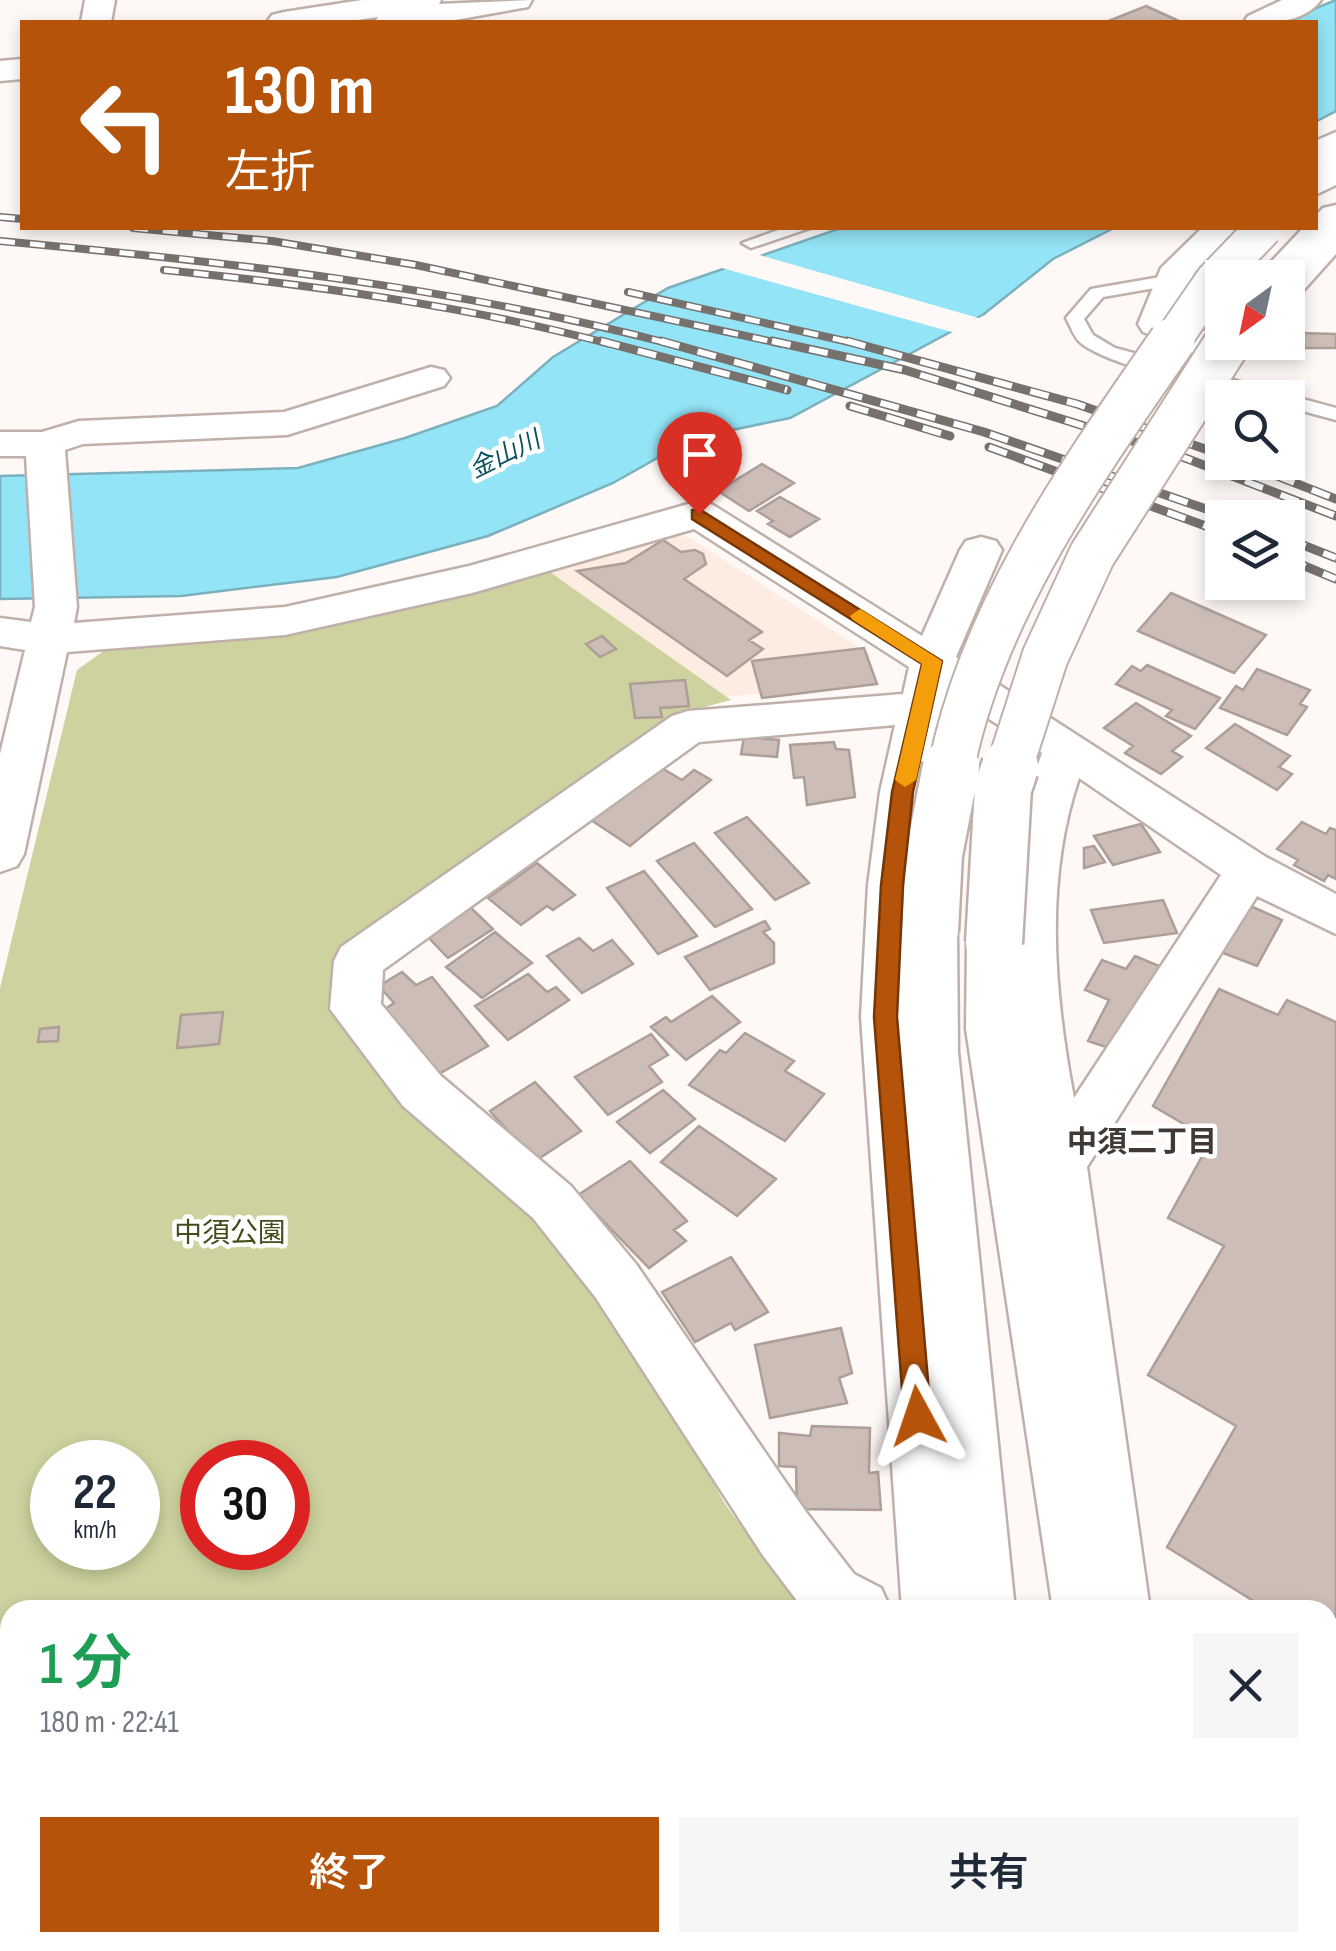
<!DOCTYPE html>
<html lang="ja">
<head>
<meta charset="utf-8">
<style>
  body { margin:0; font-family:"Sofia Sans Condensed","Noto Sans JP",sans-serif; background:#f6f6f7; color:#1f2937; height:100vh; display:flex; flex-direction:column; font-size:38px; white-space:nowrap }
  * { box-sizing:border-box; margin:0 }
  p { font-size:32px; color:#747a83 }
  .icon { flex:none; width:55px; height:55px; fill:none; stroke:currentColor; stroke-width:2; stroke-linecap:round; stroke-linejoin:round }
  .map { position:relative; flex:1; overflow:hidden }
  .panel { position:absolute; left:0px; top:1600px; width:1338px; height:352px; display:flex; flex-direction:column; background:#fff; border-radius:30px 30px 0 0; box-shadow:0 5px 15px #0003 }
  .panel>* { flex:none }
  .guide { position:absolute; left:20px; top:20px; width:1298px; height:210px; border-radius:0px; box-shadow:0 5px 15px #0003; background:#b45309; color:#fff; overflow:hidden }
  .needle { width:65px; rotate:213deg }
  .fabs { position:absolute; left:1205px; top:260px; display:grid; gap:20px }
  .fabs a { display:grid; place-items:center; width:100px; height:100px; border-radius:0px; background:#fff; box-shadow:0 5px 15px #0003; font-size:50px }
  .speed { position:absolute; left:30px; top:1440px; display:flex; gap:20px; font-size:50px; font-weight:700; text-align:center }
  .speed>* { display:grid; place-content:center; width:130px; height:130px; border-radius:50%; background:#fff; box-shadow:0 5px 15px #0003; line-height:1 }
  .speed small { font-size:25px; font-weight:400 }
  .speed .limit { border:15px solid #d22; background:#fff; color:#111 }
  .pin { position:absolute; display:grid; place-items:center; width:85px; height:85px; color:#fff; margin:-102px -42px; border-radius:50% 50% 50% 0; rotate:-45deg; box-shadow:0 0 10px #0007 }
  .pin .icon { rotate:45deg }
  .me { position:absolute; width:110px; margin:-55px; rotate:355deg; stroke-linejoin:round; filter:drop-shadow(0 0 8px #0008) }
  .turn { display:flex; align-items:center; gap:35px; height:210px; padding:0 40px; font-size:45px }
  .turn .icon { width:130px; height:130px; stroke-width:2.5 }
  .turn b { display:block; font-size:70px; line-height:85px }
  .round { display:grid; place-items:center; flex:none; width:105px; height:105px; border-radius:0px; background:#f6f6f7 }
  .head { display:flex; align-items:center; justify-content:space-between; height:170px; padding:0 40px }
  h1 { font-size:60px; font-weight:600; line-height:75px; color:#1e9e55 }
  .action { display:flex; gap:20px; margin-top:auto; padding:20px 40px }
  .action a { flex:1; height:115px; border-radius:0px; background:#b45309; color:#fff; font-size:40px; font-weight:600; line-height:115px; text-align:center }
  .action a+a { background:#f6f6f7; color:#1f2937 }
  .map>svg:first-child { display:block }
  .education { fill:#fdece1 }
  .green { fill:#cdd29e; fill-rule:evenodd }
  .water { fill:#93e4f6; stroke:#7ab1bd; stroke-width:2.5 }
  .pier { fill:#fef8f6 }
  .building { fill:#ccbdb7; stroke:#ad9e98; stroke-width:2.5 }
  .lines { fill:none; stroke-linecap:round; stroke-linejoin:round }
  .lane-casing { stroke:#bfb0aa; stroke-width:5 }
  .street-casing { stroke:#bfb0aa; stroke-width:5 }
  .secondary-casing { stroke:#bfb0aa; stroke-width:5 }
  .highway-casing { stroke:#bfb0aa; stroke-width:5 }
  .lane { fill:#fff; fill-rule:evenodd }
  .street { fill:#fff; fill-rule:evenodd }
  .secondary { fill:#fff; fill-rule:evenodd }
  .highway { fill:#fff; fill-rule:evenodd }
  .rail-far1-casing { stroke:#77716e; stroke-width:8 }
  .rail-casing { stroke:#77716e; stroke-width:9 }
  .rail-far1 { stroke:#fff; stroke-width:5; stroke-dasharray:15; stroke-linecap:butt }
  .rail { stroke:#fff; stroke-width:6; stroke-dasharray:19; stroke-linecap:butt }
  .secondary-bridge-far2-casing { stroke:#bfb0aa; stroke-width:40; stroke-linecap:butt }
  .secondary-bridge-far1-casing { stroke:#bfb0aa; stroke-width:49; stroke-linecap:butt }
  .secondary-bridge-casing { stroke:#bfb0aa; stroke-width:61; stroke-linecap:butt }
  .secondary-bridge-far2 { stroke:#fff; stroke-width:36 }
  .secondary-bridge-far1 { stroke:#fff; stroke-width:45 }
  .secondary-bridge { stroke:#fff; stroke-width:56 }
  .route { fill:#b45309; stroke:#753606; stroke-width:2.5 }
  .slow { fill:#f59e0b }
  .labels { text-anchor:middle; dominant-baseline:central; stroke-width:9; stroke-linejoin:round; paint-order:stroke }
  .far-water-label { font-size:25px; font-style:italic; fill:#0a525f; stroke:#fff }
  .park-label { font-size:28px; fill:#474a1b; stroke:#fff }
  .neighbourhood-label { font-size:30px; font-weight:bold; fill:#403a37; stroke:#fff }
</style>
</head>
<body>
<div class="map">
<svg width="1336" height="1951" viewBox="0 0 1336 1951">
  <rect width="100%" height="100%" fill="#fef8f6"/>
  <path class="education" d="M641 527 690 538 871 655 858 683 706 699 528 565Z"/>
  <path class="green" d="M547 570 731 700 670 716 338 968 581 1244 725 1504 803 1610H10V1751H0V988L77 670 116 642ZM52 1462H138V1548H52ZM202 1462H288V1548H202Z"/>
  <path class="water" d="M1336 0V111L1315 122V22H1282Z
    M841 228H1114L1053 259 984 314 790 418 693 438 613 483 488 536 337 577 181 596 0 599V476L298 468 405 438 497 406 553 357 668 288Z
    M0 1819H10V1942H1328V1842H1336V1951H0Z"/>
  <path class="pier" d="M749 252 982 319 959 334 711 265Z"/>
  <path class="building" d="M1146 6 1181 22H1106Z
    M1302 333 1336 334V348H1305Z
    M762 464 794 483 749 511 718 491Z
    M780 497 819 519 790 537 768 524 773 521 757 511Z
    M663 540 681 552 695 550 703 554 706 564 684 579 762 632 749 640 763 649 727 676 577 571 626 563Z
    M1171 593 1266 635 1234 673 1138 631Z
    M602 636 616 649 600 657 586 644Z
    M864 648 877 684 762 698 752 661Z
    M1147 665 1220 698 1195 729 1166 716 1172 710 1116 684 1132 666 1141 671Z
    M1257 669 1310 690 1300 704 1307 707 1287 735 1220 708 1236 686 1243 690Z
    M685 680 689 706 660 708 662 717 635 718 630 684Z
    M1136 703 1191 736 1172 751 1182 757 1161 774 1125 753 1133 746 1104 728Z
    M1235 724 1290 756 1279 767 1292 774 1277 790 1206 748Z
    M744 737 779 740 777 757 741 754Z
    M834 742 836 749 849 750 855 797 807 805 804 777 794 778 790 745Z
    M660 767 682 780 694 770 711 780 630 846 591 820Z
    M747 817 809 883 775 900 715 833Z
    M1302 822 1326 834 1330 828 1336 830V879L1328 875 1324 881 1294 865 1298 860 1277 849Z
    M1141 824 1160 852 1113 865 1094 836Z
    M694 843 752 909 715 927 657 861Z
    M1094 846 1105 862 1084 868V848Z
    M537 863 575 895 553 910 547 906 521 925 488 898Z
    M644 871 697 936 658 954 607 888Z
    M1163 900 1177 933 1104 943 1091 910Z
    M1246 904 1282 920 1257 966 1218 951Z
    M470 907 493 929 448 958 426 935Z
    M765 921 770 929 763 932 774 943V963L710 990 685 957Z
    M495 932 532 963 482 998 446 967Z
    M579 938 593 951 612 940 633 964 582 993 547 956Z
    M1135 956 1164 968 1115 1050 1088 1041 1109 1000 1085 990 1102 960 1126 969Z
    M402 972 416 985 432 977 488 1046 439 1074 385 1009 394 1003 379 986Z
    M528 974 547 992 556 987 569 1000 508 1040 475 1006Z
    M1219 989 1278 1015 1287 1000 1336 1022V1717L1328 1712V1610H1268L1167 1547 1236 1426 1148 1375 1224 1246 1168 1218 1211 1140 1153 1106Z
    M712 996 740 1022 686 1060 651 1027 666 1017 671 1022Z
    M223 1012 219 1044 177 1048 181 1015Z
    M59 1027 58 1041 38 1042 40 1029Z
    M745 1033 794 1061 785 1071 824 1094 785 1141 689 1085 720 1050 726 1053Z
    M651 1034 668 1055 649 1066 662 1082 608 1115 575 1077Z
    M535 1082 581 1131 535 1161 490 1111Z
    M663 1090 695 1119 650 1153 617 1122Z
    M699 1126 776 1179 737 1216 661 1162Z
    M630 1161 687 1221 674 1230 686 1241 649 1268 578 1195Z
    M731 1257 768 1312 735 1330 731 1323 695 1342 662 1292Z
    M841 1328 852 1373 839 1378 847 1403 770 1418 755 1345Z
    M812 1426 870 1428 869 1473 878 1472 881 1510 797 1509 796 1467 779 1466V1433L810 1436Z"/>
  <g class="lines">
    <g class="lane-casing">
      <path id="lane" d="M784 228H810L751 248 742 243Z
        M1172 275 1178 276V284L1103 297 1084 319 1093 335 1115 348 1336 408V420L1288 407V398C1245 398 1116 369 1082 344 1074 338 1071 327 1066 318L1091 289Z"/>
    </g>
    <g class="street-casing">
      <path id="street" d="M85 0H115L111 22H81Z
        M1282 0H1321C1304 23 1270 24 1244 22L1248 16Z
        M1336 132V157L1315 166V141Z
        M1336 224V254L1301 293 1288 296V278H1275L1324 227Z
        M1202 228H1239L1195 272 1176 319 1212 334 1222 331V342H1241C1218 375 1172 343 1143 332L1138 324 1161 268Z
        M431 367 444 370 450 378 444 386 287 435 83 444 65 450 77 607 74 623 285 607 469 566 699 501 713 505 922 636 960 550 966 541 981 537 996 541 1002 550 956 657 1266 857 1336 894V934L1257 896 1087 1167 1150 1610H1086C1070 1474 1054 1338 1038 1202 1023 1082 992 962 1014 840 1019 810 1032 782 1042 753L947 692 926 792 916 885 911 1017 966 1610H902L861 1017 868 885 880 792 895 725 699 742 383 970 381 1004 441 1076 571 1186 636 1264 806 1512 854 1574 881 1588 891 1610H804L762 1554 596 1298 533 1218 403 1106 330 1009 334 961 341 947 672 716 688 711 903 694 909 667 694 529 472 593 285 635 67 652 24 854 17 866 0 872V754L25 650 0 646V618L31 622 35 607 26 456H0V432H42L79 421 284 412ZM1079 778 1221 875 1074 1098C1054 992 1044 881 1079 778Z
        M0 1757H10V1823H0Z
        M1328 1770H1336V1838L1328 1837Z"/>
    </g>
    <g class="secondary-casing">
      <path id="secondary" d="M1336 156V185L1315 195V166Z
        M1336 205V238L1289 286 1288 278H1256L1303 228H1315V216L1323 208Z
        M930 910 949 916 957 931 958 1052 1015 1610H945L902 1052 903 931 911 916Z
        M994 922 1013 928 1021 943 1022 1029 1123 1610H1053L966 1029 967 943 975 928Z
        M979 1942H1056L1058 1951H980Z
        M1090 1942H1168V1951H1090Z"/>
    </g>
    <g class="highway-casing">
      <path id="highway" d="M362 0H441L439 4 532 0 528 7 444 22H375L378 17 344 22H267L272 15 284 12Z
        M22 59V79L0 81V61Z"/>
    </g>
    <use href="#lane" class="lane"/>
    <use href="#street" class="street"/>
    <use href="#secondary" class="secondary"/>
    <use href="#highway" class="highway"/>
    <g class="rail-far1-casing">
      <path id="rail-far1" d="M0 217 22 219
        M133 228 272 241 416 265 783 344
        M0 241C227 262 450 286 671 344
        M164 270C312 285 467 306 610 344
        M628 292 858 344"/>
    </g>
    <g class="rail-casing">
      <path id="rail" d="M601 341 787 390
        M661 341 984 432 1232 518
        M772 341 905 370 1180 456 1336 516
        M847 341 1077 404 1222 455
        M850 406 950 436
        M989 447 1222 532
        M1241 462 1336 499
        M1288 539 1336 558
        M1288 559 1336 579"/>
    </g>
    <use href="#rail-far1" class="rail-far1"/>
    <use href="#rail" class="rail"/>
    <g class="secondary-bridge-far2-casing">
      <path id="secondary-bridge-far2" d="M1170 344 1214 280 1264 228"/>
    </g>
    <g class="secondary-bridge-far1-casing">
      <path id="secondary-bridge-far1" d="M951 769C982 611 1082 471 1172 341
        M1009 769 1045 657 1092 555 1228 342"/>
    </g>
    <g class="secondary-bridge-casing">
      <path id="secondary-bridge" d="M930 931 934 854 951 767
        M994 943 1003 788 1010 767"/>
    </g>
    <use href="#secondary-bridge-far2" class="secondary-bridge-far2"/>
    <use href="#secondary-bridge-far1" class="secondary-bridge-far1"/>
    <use href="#secondary-bridge" class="secondary-bridge"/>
  </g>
  <path class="route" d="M699 509 942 661 913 792 903 885 897 1017 931 1416 927 1425 918 1429 908 1425 904 1416 874 1017 881 885 892 792 922 664 692 519V510Z"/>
  <path class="slow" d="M860 609 942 661 916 780 905 787 895 780 922 664 853 620 850 616Z"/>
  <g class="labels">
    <g class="far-water-label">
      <text transform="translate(505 455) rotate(-26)">金山川</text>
    </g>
    <g class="park-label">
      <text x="230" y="1233">中須公園</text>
    </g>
    <g class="neighbourhood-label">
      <text x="1142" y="1143">中須二丁目</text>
    </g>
  </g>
</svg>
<div class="fabs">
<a><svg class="needle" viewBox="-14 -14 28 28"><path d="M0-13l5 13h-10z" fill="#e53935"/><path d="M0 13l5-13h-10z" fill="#747a83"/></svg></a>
<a><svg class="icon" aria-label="search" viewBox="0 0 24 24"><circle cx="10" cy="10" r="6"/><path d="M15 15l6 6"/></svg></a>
<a><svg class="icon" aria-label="layers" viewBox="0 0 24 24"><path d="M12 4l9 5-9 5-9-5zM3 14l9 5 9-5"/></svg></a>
</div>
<div class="speed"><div>22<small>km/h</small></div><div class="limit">30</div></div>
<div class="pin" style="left:699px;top:514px;background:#d93025"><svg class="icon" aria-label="arrive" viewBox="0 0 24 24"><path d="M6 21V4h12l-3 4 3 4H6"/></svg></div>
<svg class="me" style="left:918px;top:1416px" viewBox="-20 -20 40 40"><path d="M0-17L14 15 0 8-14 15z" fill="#b45309" stroke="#fff" stroke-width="4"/></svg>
<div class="guide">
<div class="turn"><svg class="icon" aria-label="left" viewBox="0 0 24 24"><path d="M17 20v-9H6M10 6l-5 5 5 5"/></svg><div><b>130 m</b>左折</div></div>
</div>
<section class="panel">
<div class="head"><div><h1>1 分</h1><p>180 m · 22:41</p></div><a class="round"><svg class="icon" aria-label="close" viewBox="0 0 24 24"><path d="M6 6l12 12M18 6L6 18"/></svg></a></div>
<div class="action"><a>終了</a><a>共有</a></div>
</section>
</div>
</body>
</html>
